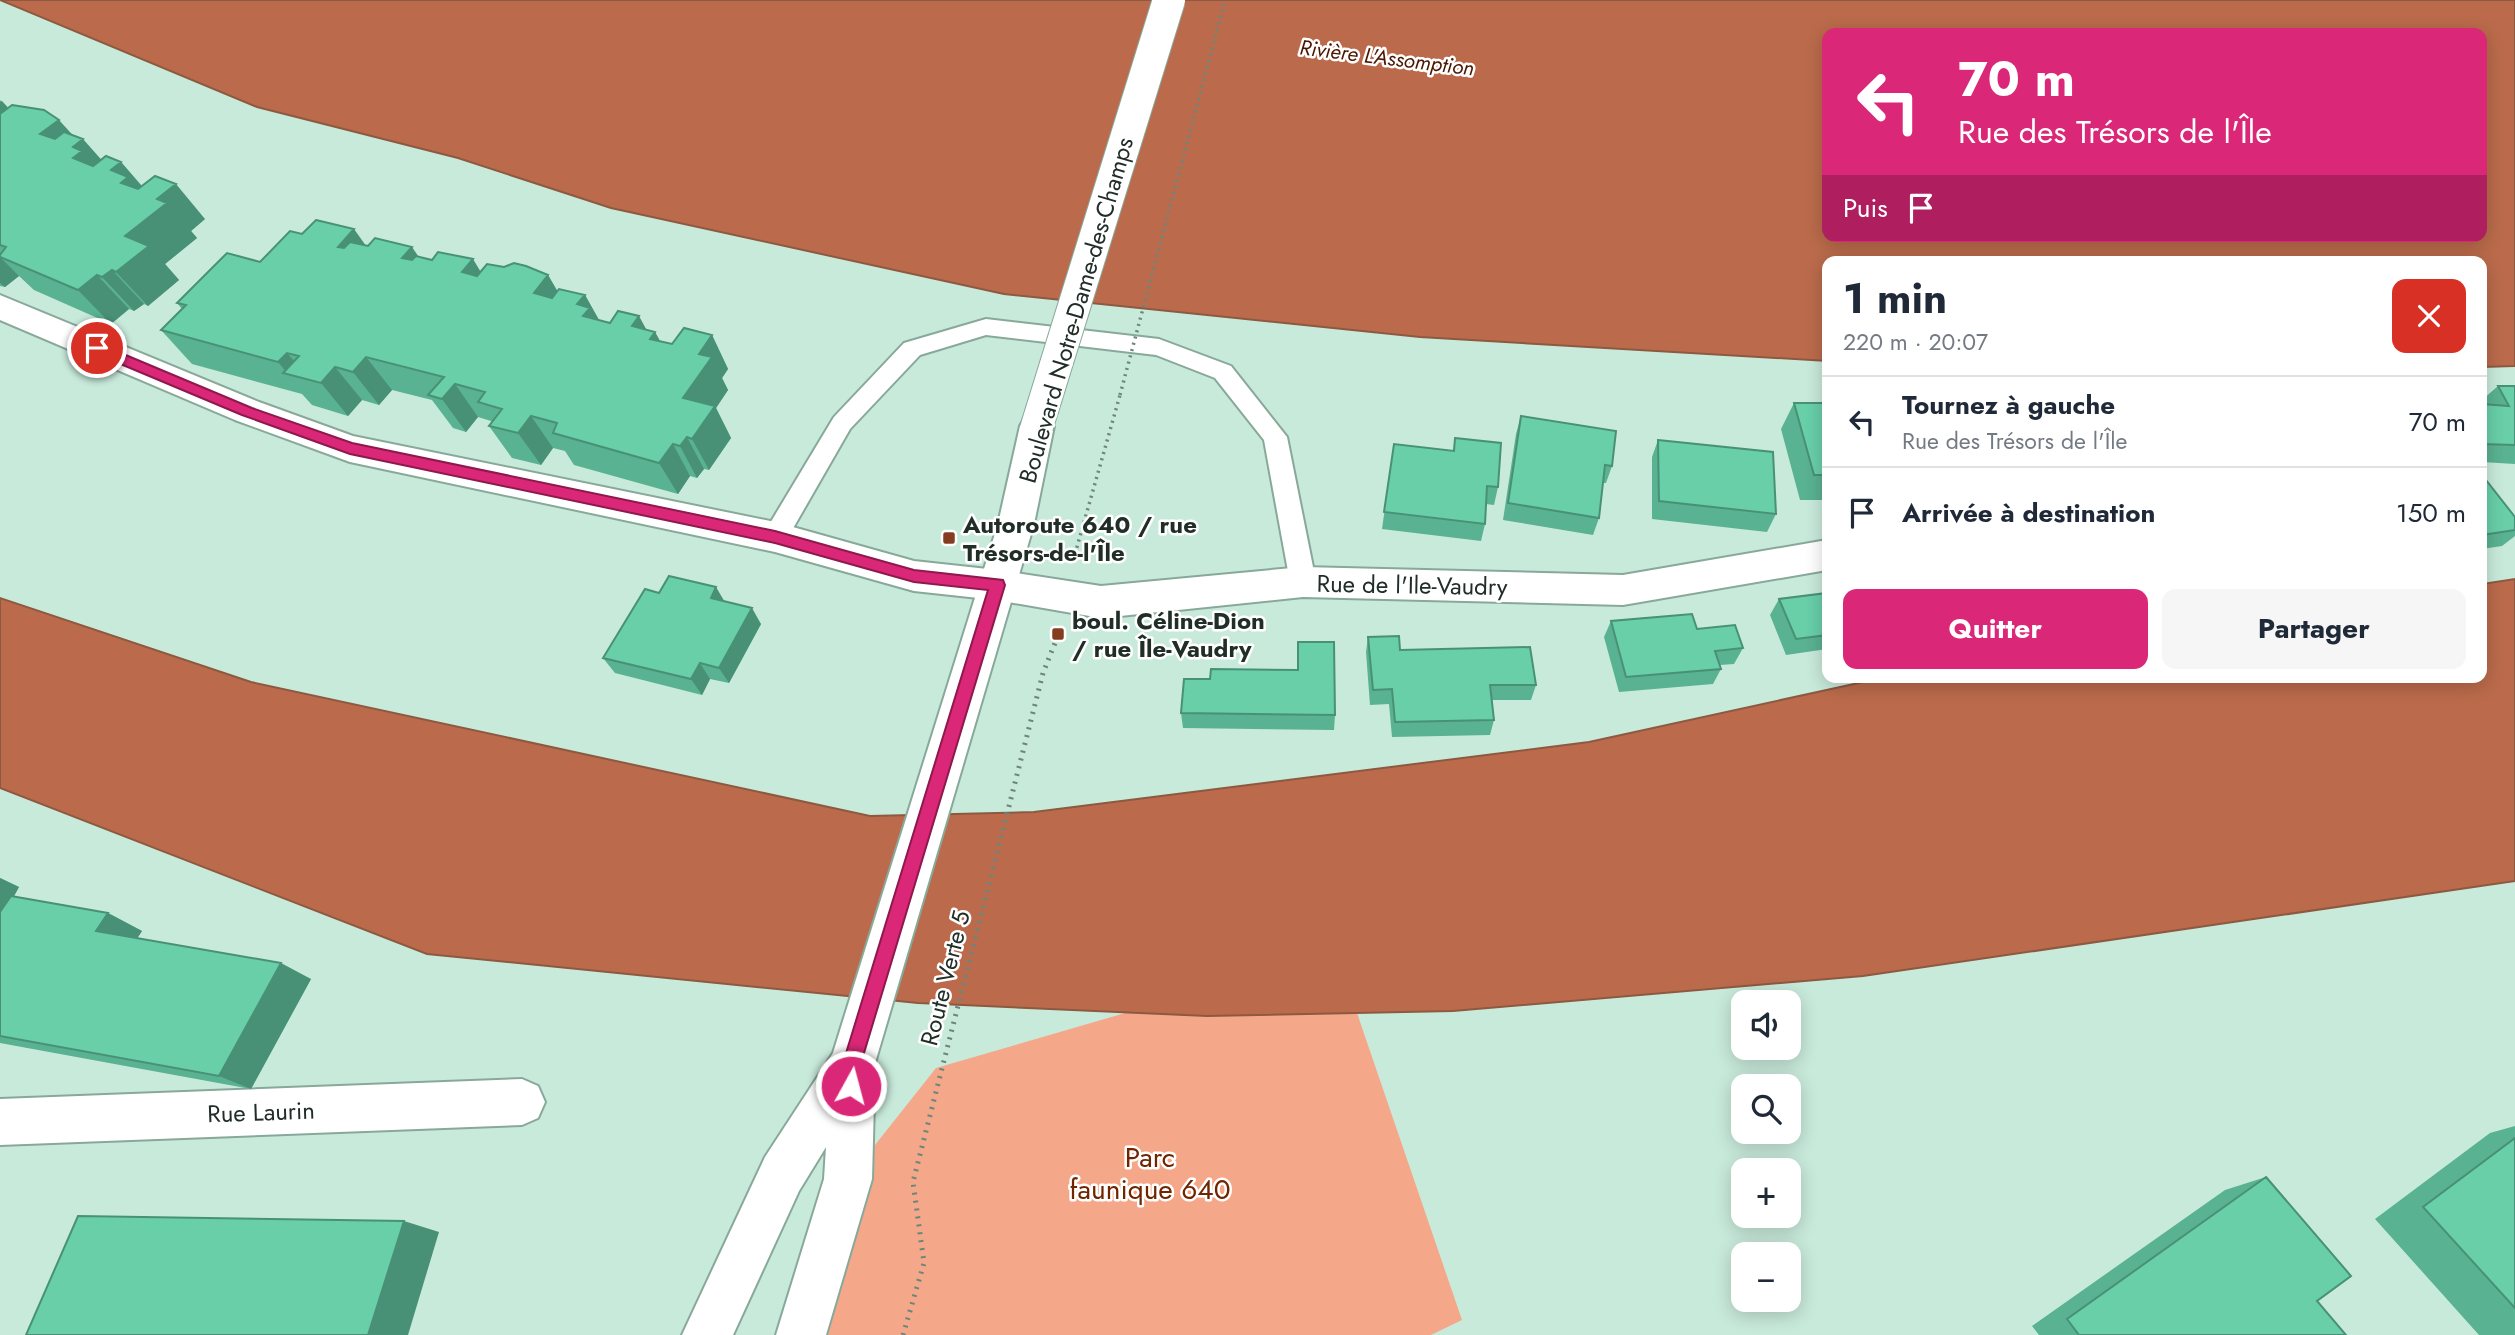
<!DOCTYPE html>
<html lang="fr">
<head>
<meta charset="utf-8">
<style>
  body { margin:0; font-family:Jost,sans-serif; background:#f6f6f7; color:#1f2937; height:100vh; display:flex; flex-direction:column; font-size:26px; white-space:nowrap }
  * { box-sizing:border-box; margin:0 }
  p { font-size:23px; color:#747a83 }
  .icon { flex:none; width:38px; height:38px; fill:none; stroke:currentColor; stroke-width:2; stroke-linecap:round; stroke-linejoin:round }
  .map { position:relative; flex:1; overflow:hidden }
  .details { position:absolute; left:1822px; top:256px; width:665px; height:427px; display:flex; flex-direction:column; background:#fff; border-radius:14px; box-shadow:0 4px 18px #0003 }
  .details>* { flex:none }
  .banner { position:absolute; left:1822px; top:28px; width:665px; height:214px; border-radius:14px; box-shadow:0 4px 18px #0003; background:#db2777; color:#fff; overflow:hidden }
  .controls { position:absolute; left:1731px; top:990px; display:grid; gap:14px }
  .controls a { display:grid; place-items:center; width:70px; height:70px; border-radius:14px; background:#fff; box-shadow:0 4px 18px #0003; font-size:35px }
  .pin { position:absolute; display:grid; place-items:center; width:60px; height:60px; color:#fff; margin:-30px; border:4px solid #fff; border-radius:50%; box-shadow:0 2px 7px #0007 }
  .me { position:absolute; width:77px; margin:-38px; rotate:7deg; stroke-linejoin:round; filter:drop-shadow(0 0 5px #0008) }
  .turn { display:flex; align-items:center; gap:24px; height:147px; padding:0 21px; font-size:32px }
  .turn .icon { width:91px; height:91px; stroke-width:2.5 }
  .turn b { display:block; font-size:49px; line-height:60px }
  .then { display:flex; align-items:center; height:66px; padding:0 21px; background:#0003; gap:14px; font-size:26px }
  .round { display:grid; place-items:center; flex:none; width:74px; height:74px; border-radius:14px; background:#f6f6f7 }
  .overview { display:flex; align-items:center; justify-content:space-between; height:119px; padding:0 21px }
  h1 { font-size:42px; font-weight:700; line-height:52px }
  .action { display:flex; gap:14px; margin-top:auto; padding:14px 21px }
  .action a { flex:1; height:80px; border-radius:14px; background:#db2777; color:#fff; font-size:28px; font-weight:700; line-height:80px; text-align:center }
  .action a+a { background:#f6f6f7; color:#1f2937 }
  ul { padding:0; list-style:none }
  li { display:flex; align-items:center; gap:21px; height:91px; padding:0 21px; border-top:2px solid #e0e1e3 }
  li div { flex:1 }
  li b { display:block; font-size:26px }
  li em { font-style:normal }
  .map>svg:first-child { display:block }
  .green { fill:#f5a889 }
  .water { fill:#bb6b4b; stroke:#8d5940; stroke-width:2; fill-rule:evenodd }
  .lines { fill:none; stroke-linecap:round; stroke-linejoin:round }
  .service-casing { stroke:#88a89a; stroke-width:4 }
  .minor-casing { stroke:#88a89a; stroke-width:4 }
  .primary-casing { stroke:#88a89a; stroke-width:4 }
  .path-far1 { stroke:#6e857b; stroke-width:3.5; stroke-dasharray:2 4.5; stroke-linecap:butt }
  .path { stroke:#6e857b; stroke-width:5; stroke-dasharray:2 6; stroke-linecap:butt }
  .service { fill:#fff; fill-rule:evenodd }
  .minor { fill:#fff; fill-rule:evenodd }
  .primary { fill:#fff; fill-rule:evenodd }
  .primary-bridge-casing { stroke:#88a89a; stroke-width:34; stroke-linecap:butt }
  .path-bridge { stroke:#6e857b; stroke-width:3.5; stroke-dasharray:2 4.5; stroke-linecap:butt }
  .primary-bridge { stroke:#fff; stroke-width:32 }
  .wall { fill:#59b291 }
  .shaded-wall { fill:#499176 }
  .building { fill:#68cfa9; stroke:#499176; stroke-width:2 }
  .route { fill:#db2777; stroke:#8e194d; stroke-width:2 }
  .poi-dot { fill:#853d1f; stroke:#fff; stroke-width:2.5 }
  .labels { text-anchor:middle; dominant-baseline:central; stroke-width:5; stroke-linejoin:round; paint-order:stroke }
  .far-water-label { font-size:21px; font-style:italic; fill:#4b1700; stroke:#fff }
  .street-label { font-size:24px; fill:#212e28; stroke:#fff }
  .poi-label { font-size:24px; font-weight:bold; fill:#212e28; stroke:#fff; text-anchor:start }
  .near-park-label { font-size:28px; fill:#6f2500; stroke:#fff }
</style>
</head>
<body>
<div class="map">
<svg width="2515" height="1335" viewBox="0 0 2515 1335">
  <rect width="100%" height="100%" fill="#c8eadb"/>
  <path class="green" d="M1132 1011 1207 1016 1357 1013 1462 1320 1431 1335H801L848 1179 936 1068Z"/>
  <path class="water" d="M0 0H2515V366L2482 367V261H1827V361L1420 337 1004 294 611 208 458 158 257 107ZM1827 33H2482V236H1827Z
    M2515 579V881L1863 976 1453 1011 1207 1016 918 1003 427 954 0 788V598L251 682 870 816 1034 812 1589 742 1886 677H2482V584Z"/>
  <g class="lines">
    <g class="service-casing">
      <path id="service" d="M986 319 1159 339 1231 366 1287 437 1316 582 1312 589 1303 592 1294 589 1290 582 1264 440 1215 378 1156 355 986 335 920 355 850 429 784 544 775 547 766 544 763 537 766 530 834 417 904 343Z"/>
    </g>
    <g class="minor-casing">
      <path id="minor" d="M0 295 259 402 353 436 775 522 914 561 997 570 1101 586 1303 567 1623 575 1827 540V570L1623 605 1303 597 1101 618 997 600 914 591 775 552 350 462 235 420 0 320Z
        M522 1079 538 1086 545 1102 538 1118 522 1125 0 1145V1099Z"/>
    </g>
    <g class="primary-casing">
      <path id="primary" d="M1037 413 1049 417 1054 426 1034 524 875 1063 872 1179 826 1335H776L824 1179 826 1147 799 1191 733 1335H682L765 1157 833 1053 998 524 1020 426 1025 417Z"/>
    </g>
    <path class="path-far1" d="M1075 554 1120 395"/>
    <path class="path" d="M903 1335 924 1263 913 1182 1043 673 1057 638"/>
    <use href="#service" class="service"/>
    <use href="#minor" class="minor"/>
    <use href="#primary" class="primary"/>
    <g class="primary-bridge-casing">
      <path id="primary-bridge" d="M1037 426 1169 0"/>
    </g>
    <path class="path-bridge" d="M1120 395 1225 0"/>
    <use href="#primary-bridge" class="primary-bridge"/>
  </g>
  <path class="wall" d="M0 100 8 108 73 135 101 160 121 162 142 186 205 219 191 231 197 238 165 264 179 280 148 306 144 304 134 311 129 309 111 324 34 290 19 276 5 287 0 286Z
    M302 234 366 245 480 272 548 275 557 291 585 295 599 320 655 332 660 341 672 344 712 335 728 369 722 378 728 390 716 408 731 438 709 470 704 469 697 478 690 476 678 494 574 465 565 451 553 448 541 465 512 458 489 426 492 422 491 421 478 417 466 432 453 428 432 400 392 390 379 405 362 400 348 416 312 405 302 394 192 364 161 330 182 309 177 303 260 262Z
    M2498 386H2515V464L2482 462V400Z
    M1794 403H1827V500H1800L1781 429Z
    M1521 416 1612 466 1606 483H1603L1599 518 1593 535 1503 520 1516 434Z
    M1455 438 1498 487 1494 505 1486 504 1485 524 1481 541 1382 529 1394 444 1453 451Z
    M1658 440 1776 514 1767 532 1652 519V457Z
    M2482 481 2515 517V536L2502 546 2482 549Z
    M659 593 724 601 761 624 729 683 710 679 702 695 615 673 603 658Z
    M1827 593V649L1786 655 1770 615 1779 599Z
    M1611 621 1743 648 1734 664 1720 665 1721 669 1713 684 1619 692 1604 637Z
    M1368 637 1400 650 1536 685 1531 700H1492L1494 720 1490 735 1392 737 1389 704 1370 705 1366 652Z
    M1298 642 1335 715 1334 730 1183 728 1181 713 1210 679 1297 670Z
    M0 878 19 887 13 897 108 913 142 931 137 938 311 979 251 1089 0 1043Z
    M2515 1126V1335H2479L2375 1219 2490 1133Z
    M2266 1177 2317 1301 2346 1335H2039L2032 1326 2225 1190Z"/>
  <path class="shaded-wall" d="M2 101 34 136 0 125V102Z
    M59 120 79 142 83 139 114 174 113 186 40 134Z
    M121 162 151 197 157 199 176 184 205 219 191 231 197 238 165 264 179 280 148 306 116 272 125 236 111 170Z
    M354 229 379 264 338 247Z
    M412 247 435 281 402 258Z
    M0 257 19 276 5 287 0 283Z
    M473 259 494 294 462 272Z
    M112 270 144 304 134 311 102 277Z
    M97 275 129 309 111 324 78 290Z
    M548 275 568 309 534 293Z
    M585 295 604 329 584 316 577 304Z
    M639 316 651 338 655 332 673 365 632 326Z
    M712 335 728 369 722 378 728 390 716 408 731 438 709 470 692 439 683 398 699 354Z
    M287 353 311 380 288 374 278 362Z
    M366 357 392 390 379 405 353 372Z
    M335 367 362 400 348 416 321 383Z
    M455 384 478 417 466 432 442 399Z
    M531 416 553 448 541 465 518 433Z
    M687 437 704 469 697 478 680 446Z
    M673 444 690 476 678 494 659 463Z
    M716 587 726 604 711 598Z
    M752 608 761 624 729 683 719 668Z
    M700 663 710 679 702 695 691 679Z
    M0 878 19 887 0 922Z
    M108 913 142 931 131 948 96 931Z
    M281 963 311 979 251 1089 219 1076Z
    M404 1221 439 1232 408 1335H368Z"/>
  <path class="building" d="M12 105 44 110 59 120 40 134 55 139 64 132 83 139 73 147 82 151 73 158 93 166 106 156 121 162 111 170 128 177 121 183 138 189 155 176 176 184 157 199 167 203 125 236 149 246 116 272 112 270 102 277 97 275 78 290 0 257V255L6 247 0 245V114Z
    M316 220 354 229 338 247 344 248 350 242 368 246 375 238 412 247 402 258 412 260 416 256 432 260 438 252 473 259 462 272 477 276 487 264 504 267 514 263 526 266 548 275 534 293 552 298 559 289 585 295 577 304 590 308 583 316 610 323 618 311 639 316 632 326 655 332 650 339 672 344 684 328 712 335 699 354 712 357 683 398 715 406 692 439 687 437 680 446 673 444 659 463 553 433 557 423 531 416 518 433 489 426 502 409 478 402 485 392 455 384 442 399 428 395 444 377 366 357 353 372 335 367 321 383 283 373 299 356 287 353 278 362 161 330 186 305 177 303 227 253 260 262 290 231 302 234Z
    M2498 386H2515V445L2482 444V404L2509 406Z
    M1794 403H1827V475H1814Z
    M1521 416 1616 431 1612 466 1605 465 1599 518 1508 503Z
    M1455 438 1501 443 1498 487 1487 486 1485 524 1384 512 1394 444 1454 451Z
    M1658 440 1773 452 1776 514 1659 501Z
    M2486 480 2515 517V530L2482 535V481Z
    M669 576 716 587 711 598 752 608 719 668 700 663 691 679 603 658 645 589 659 593Z
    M1827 593V635L1796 639 1779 599Z
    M1692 614 1697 629 1735 625 1743 648 1715 651 1721 669 1626 677 1611 621Z
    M1399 636 1400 650 1530 647 1536 685H1490L1494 720 1395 722 1392 689 1373 690 1368 637Z
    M1298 642H1334L1335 715 1181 713 1184 679H1210L1211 669 1298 670Z
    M11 896 108 913 96 931 281 963 219 1076 0 1036V912Z
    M2515 1138V1308L2423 1207Z
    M2266 1177 2351 1276 2317 1301 2346 1335H2079L2067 1319Z
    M78 1216 404 1221 368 1335H26Z"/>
  <path class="route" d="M97 343 252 408 352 443 775 531 914 570 1003 580 1005 585 861 1063 858 1093 851 1096 845 1093 843 1063 988 590 914 582 775 543 350 454 242 415 92 352V345Z"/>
  <g class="poi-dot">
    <rect x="942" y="531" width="14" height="14" rx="3.5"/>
    <rect x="1051" y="627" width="14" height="14" rx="3.5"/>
  </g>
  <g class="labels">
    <g class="far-water-label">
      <text transform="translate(1387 58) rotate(7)">Rivière L'Assomption</text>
    </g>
    <g class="street-label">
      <text transform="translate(1076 310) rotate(-74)">Boulevard Notre-Dame-des-Champs</text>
      <text transform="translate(1412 585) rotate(1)">Rue de l'Ile-Vaudry</text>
      <text transform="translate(945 978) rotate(-76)">Route Verte 5</text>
      <text transform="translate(261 1112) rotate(-2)">Rue Laurin</text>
    </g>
    <g class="poi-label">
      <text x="963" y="524">Autoroute 640 / rue<tspan x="963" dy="28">Trésors-de-l'Île</tspan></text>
      <text x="1072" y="620">boul. Céline-Dion<tspan x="1072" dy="28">/ rue Île-Vaudry</tspan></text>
    </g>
    <g class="near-park-label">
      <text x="1150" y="1157">Parc<tspan x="1150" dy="32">faunique 640</tspan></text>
    </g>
  </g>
</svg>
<div class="controls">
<a><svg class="icon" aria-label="sound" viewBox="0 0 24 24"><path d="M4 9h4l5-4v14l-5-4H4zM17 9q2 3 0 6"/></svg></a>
<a><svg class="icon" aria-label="search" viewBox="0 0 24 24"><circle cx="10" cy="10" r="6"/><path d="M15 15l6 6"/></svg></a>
<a>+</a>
<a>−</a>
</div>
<div class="pin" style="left:97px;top:348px;background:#d93025"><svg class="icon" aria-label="arrive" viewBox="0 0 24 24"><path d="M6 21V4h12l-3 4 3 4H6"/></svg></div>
<svg class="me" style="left:851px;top:1086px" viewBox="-20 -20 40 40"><circle r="17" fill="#db2777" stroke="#fff" stroke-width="3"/><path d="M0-11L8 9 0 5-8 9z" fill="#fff"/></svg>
<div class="banner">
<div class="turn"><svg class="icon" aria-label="left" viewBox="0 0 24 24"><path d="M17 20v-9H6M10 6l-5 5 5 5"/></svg><div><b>70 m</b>Rue des Trésors de l'Île</div></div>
<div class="then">Puis<svg class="icon" aria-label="arrive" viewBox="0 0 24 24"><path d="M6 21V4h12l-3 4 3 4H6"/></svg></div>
</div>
<section class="details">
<div class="overview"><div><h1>1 min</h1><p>220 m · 20:07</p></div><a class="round" style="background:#d93025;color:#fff"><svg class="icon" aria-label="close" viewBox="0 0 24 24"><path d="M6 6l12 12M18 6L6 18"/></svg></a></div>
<ul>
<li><svg class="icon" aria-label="left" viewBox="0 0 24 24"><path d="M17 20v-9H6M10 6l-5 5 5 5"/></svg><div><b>Tournez à gauche</b><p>Rue des Trésors de l'Île</p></div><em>70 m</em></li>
<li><svg class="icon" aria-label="arrive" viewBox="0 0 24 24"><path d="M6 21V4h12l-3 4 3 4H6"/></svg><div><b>Arrivée à destination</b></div><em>150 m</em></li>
</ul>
<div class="action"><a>Quitter</a><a>Partager</a></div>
</section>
</div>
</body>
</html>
